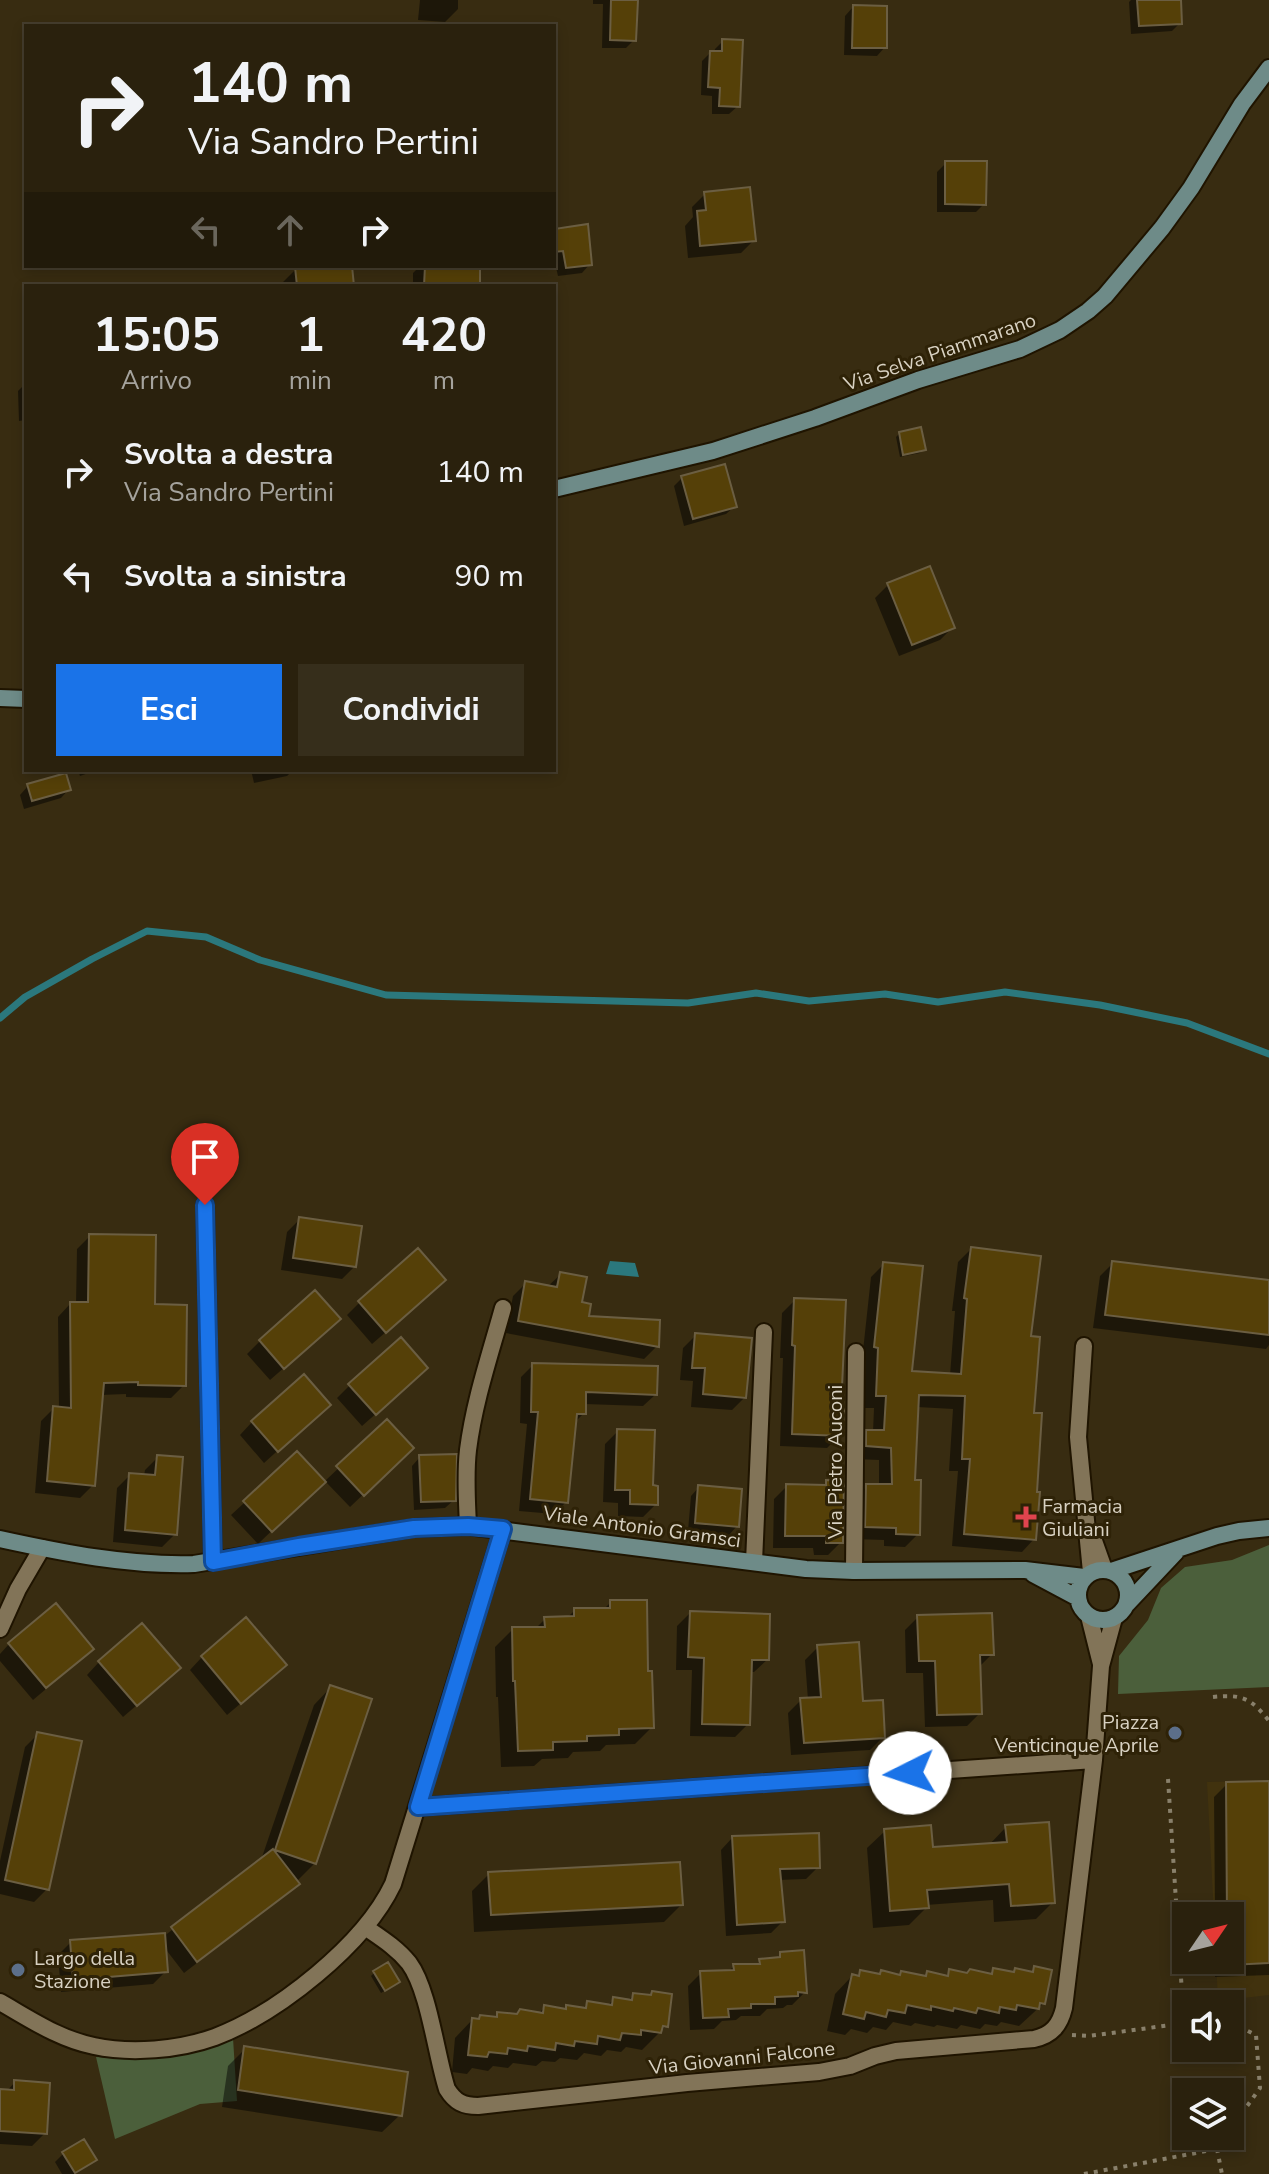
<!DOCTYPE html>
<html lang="it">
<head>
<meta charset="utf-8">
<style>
  body { margin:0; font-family:"Nunito Sans",sans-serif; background:#362e1b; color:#f1f3f6; height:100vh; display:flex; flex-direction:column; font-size:30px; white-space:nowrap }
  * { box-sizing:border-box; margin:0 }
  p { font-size:26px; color:#a5a39d }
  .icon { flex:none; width:44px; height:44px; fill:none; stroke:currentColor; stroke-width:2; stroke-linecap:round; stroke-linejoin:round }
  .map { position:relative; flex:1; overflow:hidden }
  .panel { position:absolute; left:24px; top:284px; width:532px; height:488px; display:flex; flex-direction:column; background:#2a210d; border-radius:0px; box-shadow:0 4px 12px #0003,0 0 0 2px #463e2e }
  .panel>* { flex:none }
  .guide { position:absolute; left:24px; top:24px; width:532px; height:244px; border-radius:0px; box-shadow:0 4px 12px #0003,0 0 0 2px #463e2e; background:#2a210d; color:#f1f3f6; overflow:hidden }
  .needle { width:52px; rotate:55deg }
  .fabs { position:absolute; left:1172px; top:1902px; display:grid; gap:16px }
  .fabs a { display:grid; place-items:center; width:72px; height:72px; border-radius:0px; background:#2a210d; box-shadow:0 4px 12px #0003,0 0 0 2px #463e2e; font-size:40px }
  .pin { position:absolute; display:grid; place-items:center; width:68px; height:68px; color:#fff; margin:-82px -34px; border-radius:50% 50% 50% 0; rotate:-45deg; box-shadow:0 0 8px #0007 }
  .pin .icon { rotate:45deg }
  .me { position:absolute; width:88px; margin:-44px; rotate:266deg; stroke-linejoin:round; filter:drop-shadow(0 0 6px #0008) }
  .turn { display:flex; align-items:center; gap:28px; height:168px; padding:0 32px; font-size:36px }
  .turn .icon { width:104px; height:104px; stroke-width:2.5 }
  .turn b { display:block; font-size:56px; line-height:68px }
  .lanes { display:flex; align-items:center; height:76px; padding:0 32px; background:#0003; justify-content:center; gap:40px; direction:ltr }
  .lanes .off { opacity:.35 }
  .eta { display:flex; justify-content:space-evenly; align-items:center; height:136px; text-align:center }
  .eta b { font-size:48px; font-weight:700; line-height:56px }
  .action { display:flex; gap:16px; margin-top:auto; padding:16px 32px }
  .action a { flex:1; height:92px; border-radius:0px; background:#1a73e8; color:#fff; font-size:32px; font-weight:700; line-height:92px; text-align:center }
  .action a+a { background:#362e1b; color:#f1f3f6 }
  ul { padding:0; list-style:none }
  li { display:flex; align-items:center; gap:24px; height:104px; padding:0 32px }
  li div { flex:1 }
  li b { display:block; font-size:30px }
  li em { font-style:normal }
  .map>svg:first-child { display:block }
  .built { fill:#41320e }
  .green { fill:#4b5f3b }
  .water { fill:#2b787d }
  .shadow { fill:#0007 }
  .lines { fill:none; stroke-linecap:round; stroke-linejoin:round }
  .stream { stroke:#2b787d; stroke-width:7 }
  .building { fill:#554008; stroke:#6b5e42; stroke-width:2 }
  .street-casing { stroke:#1f1400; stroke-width:20 }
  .secondary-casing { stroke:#1f1400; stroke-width:20 }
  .path { stroke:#89806b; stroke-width:4; stroke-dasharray:4 6; stroke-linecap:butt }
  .street { stroke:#827458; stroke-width:16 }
  .secondary { stroke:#6e8b88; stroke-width:16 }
  .route-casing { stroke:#114b97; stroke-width:20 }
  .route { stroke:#1a73e8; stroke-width:14 }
  .health-dot { fill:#e0444e; stroke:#2e2207; stroke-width:3 }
  .service-dot { fill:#5c6f8a; stroke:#2e2207; stroke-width:3 }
  .labels { text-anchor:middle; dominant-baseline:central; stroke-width:6; stroke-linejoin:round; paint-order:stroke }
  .street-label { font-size:20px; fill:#d8d1c2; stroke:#2e2207 }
  .poi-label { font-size:20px; fill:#d8d1c2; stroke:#2e2207; text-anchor:start }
</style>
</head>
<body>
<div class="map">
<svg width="1269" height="2174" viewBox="0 0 1269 2174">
  <rect width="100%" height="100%" fill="#382c11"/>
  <path class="built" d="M1269 1781V1995L1218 2001 1216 1960H1230V1916H1214L1207 1782Z"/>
  <path class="green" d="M1269 1545V1687L1118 1694 1119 1656 1148 1620 1161 1588 1185 1567 1232 1560Z
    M233 2038 237 2101 200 2104 115 2139 96 2057 131 2059 189 2052Z"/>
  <path class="water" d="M610 1261 635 1263 639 1277 606 1274Z"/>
  <path class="shadow" d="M420 0H458V9L445 22 418 20Z
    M593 0H635L634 40 626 48H602L603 4H593Z
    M1131 0H1179L1180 23 1172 31 1131 34 1129 2Z
    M853 7 885 47 877 56 844 55 845 16Z
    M723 41 738 106 729 114H712V96L701 95 702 61 710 53H714L715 49Z
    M946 163 984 204 976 212H937V172Z
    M705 194 754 240 741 253 688 258 685 226 693 217 692 207Z
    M554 231 590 264 582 273 558 276 554 259Z
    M324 266H350L352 286H283V282L296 269Z
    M420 266H460V269L478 286H413V273Z
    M26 383V420L19 421 18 391Z
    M900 433 923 449 920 453 900 457 896 437Z
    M682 478 735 506 726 514 684 526 674 486Z
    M888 585 953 627 940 640 899 656 875 598Z
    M78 770H97L80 776Z
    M251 770H293L287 776 254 783Z
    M28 786 69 789 61 798 24 809 20 795Z
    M202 1145 219 1163 216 1166 200 1167 198 1148Z
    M300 1219 355 1266 342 1279 281 1270 287 1232Z
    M90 1236 153 1306 184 1385 171 1398 126 1397V1394L101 1395 93 1485 80 1498 35 1493 41 1421 54 1408 59 1409 58 1317 70 1304H76L77 1249Z
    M971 1249 1029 1338 1034 1539 1022 1552 952 1546 958 1471H949L953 1409 917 1407 913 1482 918 1534 905 1547 884 1546V1540L853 1539 854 1499 867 1486H879V1460L854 1459V1445L867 1432H873L874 1408H864L866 1360H862L871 1277 884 1264 910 1373 950 1375 955 1311H952L958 1262Z
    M1113 1263 1269 1282V1345L1266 1349 1093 1328 1100 1276Z
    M561 1274 580 1304 586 1318 657 1346 644 1359 506 1333 513 1296 526 1283 547 1287Z
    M431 1293 372 1344 347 1315 360 1302Z
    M795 1300 839 1411 840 1435 827 1448 780 1446 783 1358H780L782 1313Z
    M325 1332 270 1380 247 1354 260 1341Z
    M696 1335 745 1397 732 1410 691 1407 693 1381 680 1380 683 1348Z
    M533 1365 655 1395 643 1406 584 1404V1413L574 1423 566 1502 554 1514 519 1511 527 1424 520 1423 521 1377Z
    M413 1381 362 1426 337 1398 350 1385Z
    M315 1417 264 1463 240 1435 252 1422Z
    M387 1422 412 1448 350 1507 325 1481Z
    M618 1431 651 1487 656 1504 643 1517 618 1516V1503L603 1502 605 1444Z
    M297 1454 310 1494 258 1544 231 1515Z
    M158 1457 175 1534 162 1547 113 1542 117 1488 130 1475 144 1476 145 1470Z
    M420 1457 454 1500 445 1508 414 1510 412 1466Z
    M827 1482 841 1542 828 1555H814L813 1548H773L774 1499 787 1486 823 1487Z
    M699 1487 737 1526 729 1535 688 1531 691 1496Z
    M611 1602 646 1673 652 1727 635 1744 606 1745 600 1751 573 1752 568 1758 542 1759 534 1766 501 1767 498 1697H496L495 1647 513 1629H535L545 1619 567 1618 575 1610H603Z
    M690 1613 767 1660 754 1672H750L748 1724 735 1737 690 1736 692 1670H676L677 1626Z
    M918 1617 992 1654 978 1668 980 1713 967 1726 925 1727 923 1673H906L905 1630Z
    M9 1644 78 1662 33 1700 0 1661V1654Z
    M818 1647 861 1703 883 1737 870 1750 791 1755 788 1713 801 1700H808L805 1660Z
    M202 1657 271 1678 227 1715 190 1670Z
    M99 1662 165 1681 123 1717 87 1675Z
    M331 1687 315 1863 296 1882 297 1884 284 1896 184 1973 164 1947 166 1971 153 1984 61 1992 58 1955 71 1942 163 1937 261 1860 314 1705Z
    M38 1734 47 1889 34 1902 0 1894V1861L25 1747Z
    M1269 1783V1975L1215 1977V1960H1230V1916H1215L1214 1797 1227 1784Z
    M1006 1827 1053 1902 1036 1919 994 1922 993 1900 926 1905V1908L909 1925 873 1928 867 1848 885 1831 931 1849 989 1845Z
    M732 1838 818 1867 806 1879 779 1880 783 1921 771 1933 726 1936 721 1850Z
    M489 1874 681 1905 664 1922 474 1932 472 1891Z
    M781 1954 805 1992 792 2005H787L783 2008 767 2009 760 2016H741L736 2020 722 2021 714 2029 690 2030 688 1986 701 1973 728 1972 734 1966H755L760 1961 776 1960Z
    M1035 1968 1044 2003 1019 2026 1001 2022 997 2026 985 2024 980 2029 961 2025 957 2029 937 2025 934 2027 915 2023 911 2026 893 2022 886 2030 873 2027 867 2033 851 2029 845 2035 827 2031 835 1994 852 1976 856 1977 861 1972 878 1976 881 1973 898 1976 902 1973 923 1978 927 1973 944 1977 950 1972 989 1975 994 1970 1012 1974 1016 1970 1030 1973Z
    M374 1973 394 1985 381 1993 371 1976Z
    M652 1993 666 2026 642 2050 626 2047 621 2052 607 2050 601 2056 584 2053 577 2060 560 2058 555 2062 542 2061 536 2066 513 2063 508 2068 493 2066 488 2071 472 2068 467 2074 452 2072 455 2038 472 2020 493 2019 498 2014 516 2016 538 2014 545 2007 564 2010 567 2007 582 2009 588 2003 607 2006 614 1999 627 2001 634 1995 648 1997Z
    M245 2049 400 2115 382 2132 222 2107 228 2066Z
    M15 2082 45 2133 32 2146 0 2144V2091L6 2092Z
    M63 2154 94 2159 75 2174H62L55 2162Z"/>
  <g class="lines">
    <path class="stream" d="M0 1018 25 997 92 959 147 931 206 937 260 960 386 995 688 1003 756 993 809 1001 885 994 938 1002 1005 992 1100 1005 1187 1023 1269 1054"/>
  </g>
  <path class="building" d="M611 0H638L636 41 610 40Z
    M1137 0H1181L1182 24 1139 26Z
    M853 5 887 6V48H852Z
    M722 39 743 40 740 107 719 106 720 88 708 87 710 51H722Z
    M945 161H987L986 205 945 204Z
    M750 187 756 241 700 246 697 211 706 210 704 192Z
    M588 224 592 265 566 268 563 251 554 252V229Z
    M352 266 354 286H297L295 267Z
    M425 266 480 267V286H424Z
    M921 427 926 450 903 455 899 432Z
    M725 464 737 507 693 519 681 476Z
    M930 566 955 628 912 645 887 583Z
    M66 773 71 790 32 801 27 784Z
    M220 1142 221 1164 203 1165 201 1143Z
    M299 1217 362 1226 356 1267 293 1258Z
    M89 1234 156 1235 155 1304 187 1305 186 1386 138 1385V1382L104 1383 95 1486 47 1481 53 1406 71 1408 70 1302H88Z
    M971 1247 1041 1256 1031 1336 1040 1337 1034 1413H1042L1037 1492H1040L1036 1540 964 1534 970 1459H962L965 1396 919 1395 915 1480H921L920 1535 896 1534V1528L865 1527 866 1484H892L891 1448 866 1446V1430H884L886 1396H876L878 1348 874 1347 883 1262 923 1266 912 1371 961 1374 967 1299 964 1298Z
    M418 1248 446 1280 386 1333 358 1301Z
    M1112 1261 1269 1280V1335L1105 1315Z
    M560 1272 587 1277 582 1302 591 1304 589 1316 660 1320 659 1347 518 1321 525 1281 557 1287Z
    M315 1290 341 1319 284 1369 259 1340Z
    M794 1298 846 1300 841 1409H844L842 1436 792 1434 795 1346 792 1345Z
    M695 1333 752 1338 746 1398 703 1394 705 1368H692Z
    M401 1337 428 1368 376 1415 348 1384Z
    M532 1363 658 1366 657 1395 586 1392V1414H577L568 1503 530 1499 538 1412H531Z
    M304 1374 331 1405 278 1452 251 1421Z
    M387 1419 414 1448 364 1496 336 1466Z
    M617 1429 655 1430 653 1485 658 1486V1505L630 1504V1490H615Z
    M297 1451 326 1482 272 1532 243 1501Z
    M457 1454 456 1501 421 1502 419 1455Z
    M157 1455 183 1457 177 1535 125 1530 129 1473 155 1475Z
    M826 1480 844 1481 843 1543H826V1536H785L786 1484 826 1485Z
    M698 1485 742 1489 739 1527 695 1523Z
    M610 1600H647L648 1671H652L654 1728 619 1729V1735L587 1736V1741L553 1742V1750L518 1751 515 1681H513L512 1627H545L544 1617 574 1616V1608H610Z
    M56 1603 94 1649 46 1688 8 1643Z
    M690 1611 770 1614 769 1660H752L750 1725 702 1724 704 1658 688 1657Z
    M992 1613 994 1655H980L982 1714 937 1715 935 1661H919L917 1615Z
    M246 1617 287 1665 241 1704 201 1656Z
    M142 1623 181 1668 137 1706 98 1661Z
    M859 1642 863 1701 883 1700 885 1738 804 1743 800 1698 821 1697 817 1645Z
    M330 1685 372 1699 316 1864 275 1850Z
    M37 1732 82 1741 49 1890 5 1880Z
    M1269 1781V1963L1230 1965V1916H1227L1226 1782Z
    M1049 1822 1055 1903 1011 1906 1009 1884 927 1890 929 1908 890 1911 884 1829 931 1825 933 1847 1007 1842 1005 1825Z
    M819 1833 820 1868 780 1869 785 1922 737 1925 732 1836Z
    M273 1849 300 1884 197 1962 171 1927Z
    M680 1862 683 1905 491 1915 488 1872Z
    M165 1933 168 1972 73 1980 70 1940Z
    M804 1950 807 1993 798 1992V1996L775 1997V2004H751V2008L728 2009 729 2017 703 2018 700 1971 734 1970 733 1964H760L759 1959 780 1957V1952Z
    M388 1962 400 1982 385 1991 373 1971Z
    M1034 1966 1052 1970 1045 2004 1040 2003 1039 2009 1017 2005 1016 2010 1000 2007 999 2013 978 2008 976 2013 954 2008 953 2011 931 2006V2010L907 2005 905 2013 888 2010 886 2017 866 2012 864 2019 843 2014 852 1974 859 1976 860 1970 880 1974 881 1970 900 1975 901 1971 926 1976 927 1971 948 1976 949 1969 967 1973 970 1969 992 1974 993 1968 1014 1972 1015 1968 1033 1972Z
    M652 1991 672 1994 668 2027 663 2026 661 2033 641 2030V2035L622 2033 620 2040 598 2036 597 2044 575 2041 574 2046 556 2043 555 2050 528 2046 527 2051 508 2048 507 2054 489 2052 487 2057 468 2055 472 2018 479 2019 480 2015 497 2017V2012L517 2014 520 2009 543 2013 544 2005 566 2009V2005L586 2008 587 2001 612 2005 613 1997 632 2000 633 1993 651 1995Z
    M244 2046 408 2072 402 2116 238 2090Z
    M14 2080 50 2083 47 2134 0 2131V2089L14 2090Z
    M84 2139 97 2160 75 2173 62 2152Z"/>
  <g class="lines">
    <g class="street-casing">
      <path id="street" d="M205 1205 213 1562
        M1084 1346 1078 1437 1091 1572
        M468 1526C467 1501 465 1475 468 1450 474 1402 490 1355 503 1308
        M1093 1538 1104 1569
        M754 1562 764 1332
        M854 1571 856 1352
        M1089 1616 1101 1664
        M0 1629 18 1589 42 1548
        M418 1807 1094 1760
        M365 1927C381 1938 397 1948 409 1963 429 1990 436 2055 447 2089 455 2102 463 2106 478 2106L687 2083 819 2072 850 2066 875 2056 896 2051 1034 2039C1052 2035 1060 2025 1064 2008L1094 1760 1101 1666 1114 1618
        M0 2002C30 2019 59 2039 94 2046 131 2054 179 2050 215 2037 278 2013 364 1945 393 1884L503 1529"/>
    </g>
    <g class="secondary-casing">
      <path id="secondary" d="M554 489 713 451 815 418 918 380 1020 349 1060 330 1088 311 1105 296 1162 228 1191 188 1242 104 1269 68
        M0 698 26 699
        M0 1539C64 1553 129 1566 194 1564L414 1528 468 1526 806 1569 854 1571 1025 1570 1084 1577
        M1078 1595a25 25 0 1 1 50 0a25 25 0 1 1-50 0Z
        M1111 1571 1217 1536 1239 1531 1269 1528
        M1033 1574 1078 1598
        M1127 1604 1176 1552"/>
    </g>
    <path class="path" d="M1213 1697C1242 1694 1251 1698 1269 1721
      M1168 1779 1184 2023
      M1230 2022 1256 2035 1260 2088 1230 2130
      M1072 2035 1089 2036 1186 2023
      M1217 2149 1222 2174
      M1084 2174 1217 2149 1226 2136"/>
    <use href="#street" class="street"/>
    <use href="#secondary" class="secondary"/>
  </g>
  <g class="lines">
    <g class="route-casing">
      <path id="route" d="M205 1205 213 1562 299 1546 414 1528 468 1526 503 1529 418 1807 910 1773"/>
    </g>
    <use href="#route" class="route"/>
  </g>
  <path class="health-dot" d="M1022 1505h8v8h8v8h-8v8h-8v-8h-8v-8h8z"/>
  <g class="service-dot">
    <circle cx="1175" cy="1733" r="8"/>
    <circle cx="18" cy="1970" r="8"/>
  </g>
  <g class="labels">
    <g class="street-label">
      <text transform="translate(940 352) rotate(-19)">Via Selva Piammarano</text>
      <text transform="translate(835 1462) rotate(-90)">Via Pietro Auconi</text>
      <text transform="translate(642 1527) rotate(8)">Viale Antonio Gramsci</text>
      <text transform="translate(742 2058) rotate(-6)">Via Giovanni Falcone</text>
    </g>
    <g class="poi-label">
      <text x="1042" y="1506">Farmacia<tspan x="1042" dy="23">Giuliani</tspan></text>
      <text x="1159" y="1722" text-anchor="end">Piazza<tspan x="1159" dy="23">Venticinque Aprile</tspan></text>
      <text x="34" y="1958">Largo della<tspan x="34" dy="23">Stazione</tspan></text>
    </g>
  </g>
</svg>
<div class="fabs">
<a><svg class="needle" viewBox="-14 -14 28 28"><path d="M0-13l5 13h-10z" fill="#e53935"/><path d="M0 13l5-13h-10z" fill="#a5a39d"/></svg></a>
<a><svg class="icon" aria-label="sound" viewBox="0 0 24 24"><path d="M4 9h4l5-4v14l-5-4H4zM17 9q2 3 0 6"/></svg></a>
<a><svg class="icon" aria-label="layers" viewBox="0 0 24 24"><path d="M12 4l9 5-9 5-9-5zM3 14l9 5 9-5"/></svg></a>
</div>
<div class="pin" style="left:205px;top:1205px;background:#d93025"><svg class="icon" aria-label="arrive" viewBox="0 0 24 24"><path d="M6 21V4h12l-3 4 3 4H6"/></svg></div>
<svg class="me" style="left:910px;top:1773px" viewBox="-20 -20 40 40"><circle r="19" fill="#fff"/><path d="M0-13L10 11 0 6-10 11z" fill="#1a73e8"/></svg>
<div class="guide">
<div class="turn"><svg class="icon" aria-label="right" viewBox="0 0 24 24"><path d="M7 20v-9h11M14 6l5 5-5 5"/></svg><div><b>140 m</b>Via Sandro Pertini</div></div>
<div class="lanes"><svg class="icon off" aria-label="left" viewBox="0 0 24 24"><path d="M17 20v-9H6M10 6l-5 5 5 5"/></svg><svg class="icon off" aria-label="ahead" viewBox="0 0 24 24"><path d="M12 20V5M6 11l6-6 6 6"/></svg><svg class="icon" aria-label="right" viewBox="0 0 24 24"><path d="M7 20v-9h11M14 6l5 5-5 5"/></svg></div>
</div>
<section class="panel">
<div class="eta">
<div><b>15:05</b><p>Arrivo</p></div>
<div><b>1</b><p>min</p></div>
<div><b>420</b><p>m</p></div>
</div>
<ul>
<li><svg class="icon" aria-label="right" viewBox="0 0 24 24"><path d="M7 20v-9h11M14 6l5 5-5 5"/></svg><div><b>Svolta a destra</b><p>Via Sandro Pertini</p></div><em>140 m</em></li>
<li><svg class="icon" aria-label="left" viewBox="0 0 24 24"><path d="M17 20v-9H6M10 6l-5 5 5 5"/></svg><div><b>Svolta a sinistra</b></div><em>90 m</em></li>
</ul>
<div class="action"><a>Esci</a><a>Condividi</a></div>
</section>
</div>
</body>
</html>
